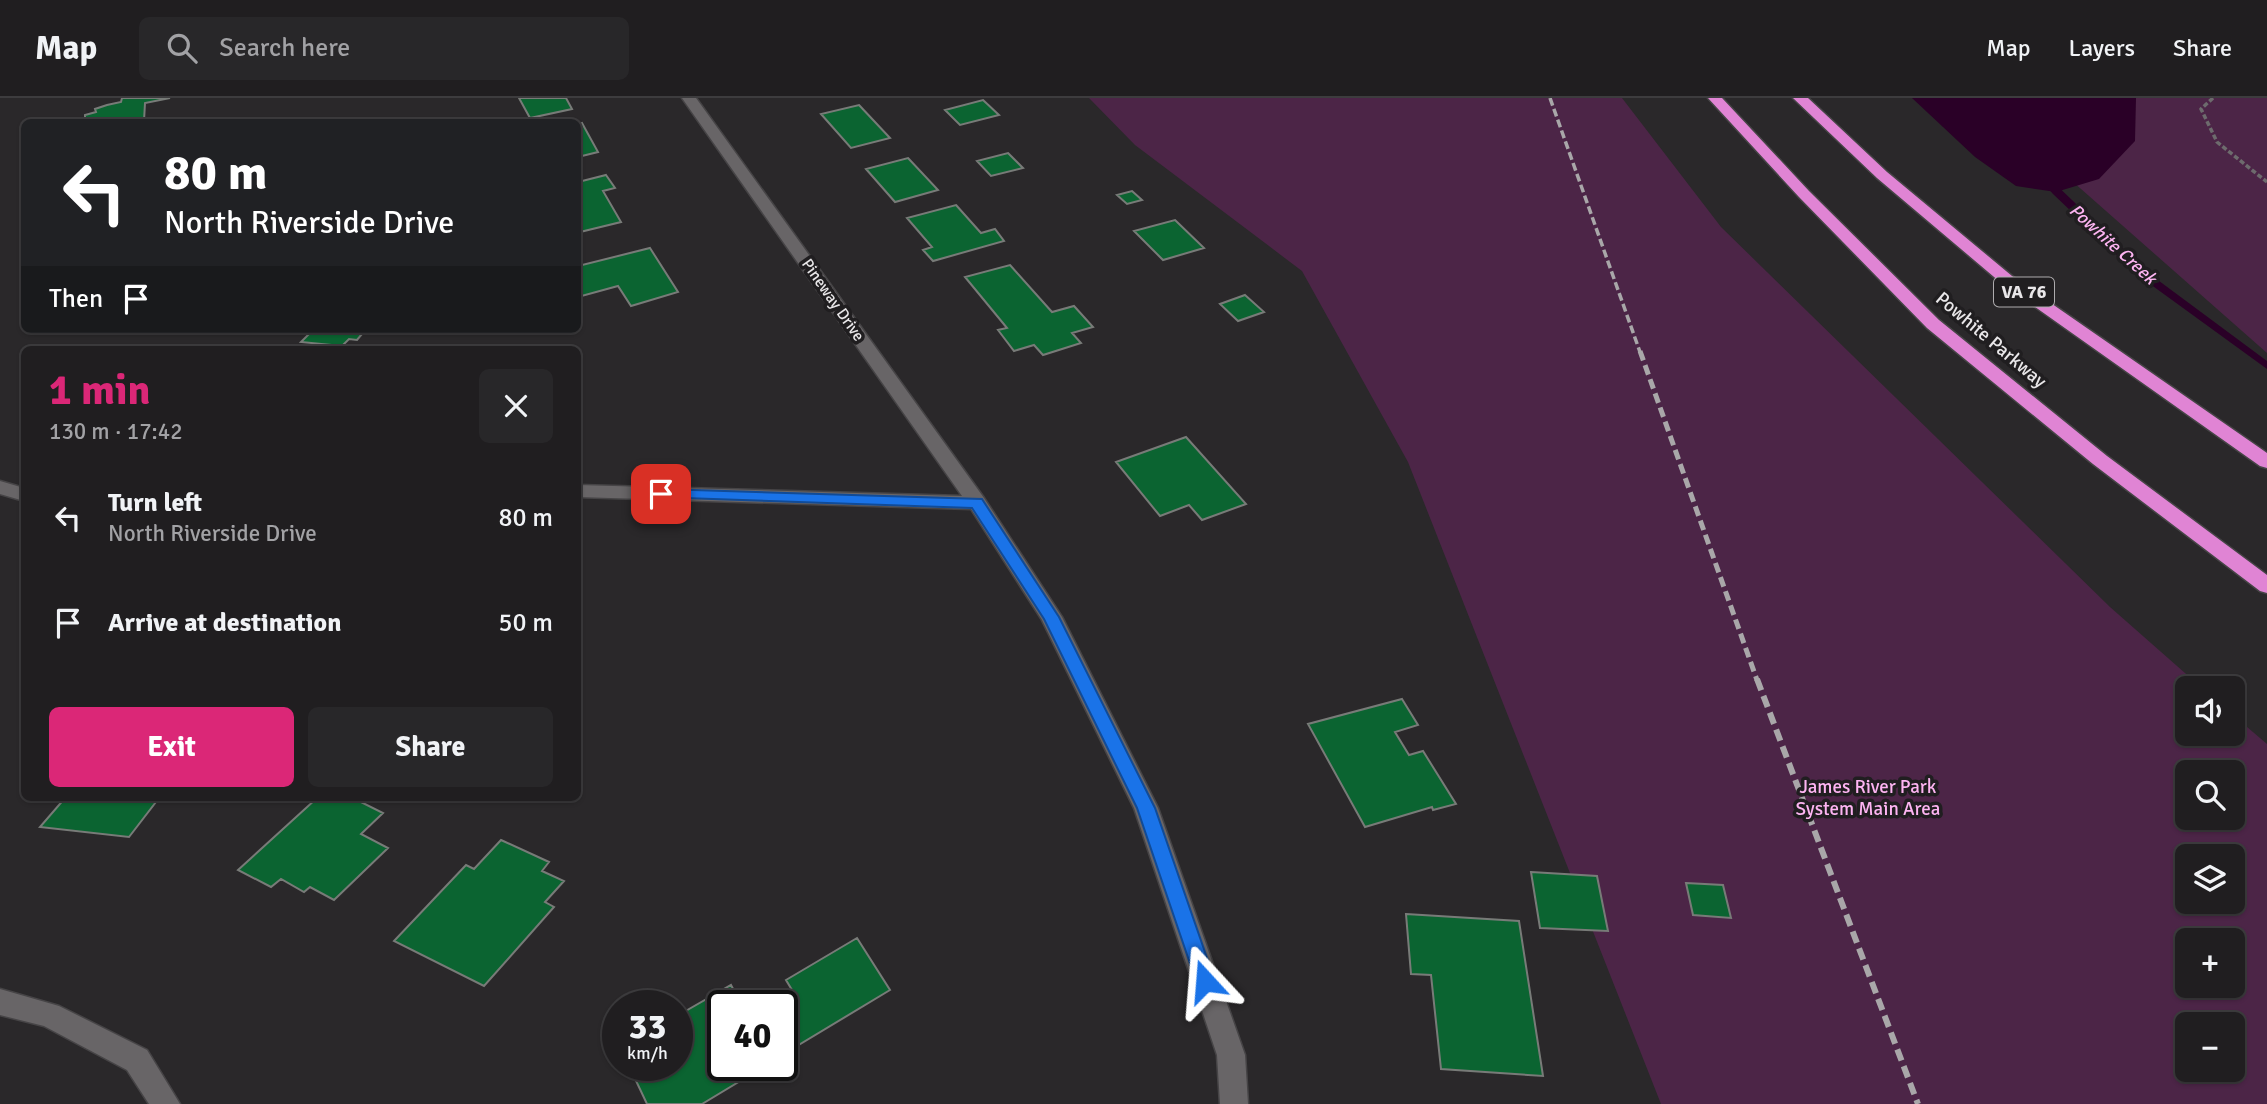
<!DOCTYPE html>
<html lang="en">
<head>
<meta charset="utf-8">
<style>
  body { margin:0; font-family:Signika,sans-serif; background:#282729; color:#f1f3f6; height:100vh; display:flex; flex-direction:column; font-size:26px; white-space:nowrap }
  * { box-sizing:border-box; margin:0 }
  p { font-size:23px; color:#a2a2a5 }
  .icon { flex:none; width:38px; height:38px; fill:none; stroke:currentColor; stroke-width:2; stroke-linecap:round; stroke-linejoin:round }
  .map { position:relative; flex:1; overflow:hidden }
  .side { position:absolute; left:21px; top:248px; width:560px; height:455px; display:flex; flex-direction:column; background:#201e20; border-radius:10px; box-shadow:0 2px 5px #0004,0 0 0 2px #3d3c3e }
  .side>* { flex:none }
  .guide { position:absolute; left:21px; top:21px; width:560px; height:214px; border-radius:10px; box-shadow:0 2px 5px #0004,0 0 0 2px #3d3c3e; background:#202124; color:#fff; overflow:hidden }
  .tools { position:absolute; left:2175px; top:578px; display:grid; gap:14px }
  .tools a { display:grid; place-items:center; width:70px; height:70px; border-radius:10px; background:#201e20; box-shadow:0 2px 5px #0004,0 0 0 2px #3d3c3e; font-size:35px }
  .speed { position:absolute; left:602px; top:892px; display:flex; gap:14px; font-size:35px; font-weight:700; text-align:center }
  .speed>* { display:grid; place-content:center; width:91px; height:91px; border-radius:50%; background:#201e20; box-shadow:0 2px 5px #0004,0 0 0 2px #3d3c3e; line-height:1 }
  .speed small { font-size:18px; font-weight:400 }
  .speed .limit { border:4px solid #111; border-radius:10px; background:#fff; color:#111 }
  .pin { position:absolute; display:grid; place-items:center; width:60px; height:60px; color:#fff; margin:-30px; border-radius:14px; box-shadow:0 4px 10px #0006 }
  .me { position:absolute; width:77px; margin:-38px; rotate:341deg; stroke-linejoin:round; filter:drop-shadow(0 0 5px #0008) }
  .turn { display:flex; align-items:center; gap:24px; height:147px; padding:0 28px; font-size:32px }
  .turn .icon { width:91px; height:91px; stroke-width:2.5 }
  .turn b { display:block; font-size:49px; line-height:60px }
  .then { display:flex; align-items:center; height:66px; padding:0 28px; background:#0003; gap:14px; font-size:26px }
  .round { display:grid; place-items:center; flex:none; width:74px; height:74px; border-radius:10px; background:#282729 }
  .headline { display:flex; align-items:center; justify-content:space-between; height:119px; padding:0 28px }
  h1 { font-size:42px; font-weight:700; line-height:52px; color:#db2777 }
  .button { display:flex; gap:14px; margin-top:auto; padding:14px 28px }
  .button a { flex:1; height:80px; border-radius:10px; background:#db2777; color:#fff; font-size:28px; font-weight:700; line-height:80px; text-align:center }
  .button a+a { background:#282729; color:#f1f3f6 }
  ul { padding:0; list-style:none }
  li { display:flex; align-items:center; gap:21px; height:105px; padding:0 28px }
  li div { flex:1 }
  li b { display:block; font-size:26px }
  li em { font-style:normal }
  header { display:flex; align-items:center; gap:42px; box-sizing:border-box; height:98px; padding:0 35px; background:#201e20; border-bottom:2px solid #3d3c3e }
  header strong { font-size:33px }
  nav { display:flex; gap:38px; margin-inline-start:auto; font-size:24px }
  .search { width:490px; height:63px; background:#282729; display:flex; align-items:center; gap:18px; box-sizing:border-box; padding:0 24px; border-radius:10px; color:#a2a2a5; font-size:26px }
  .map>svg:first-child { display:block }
  .green { fill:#4c2547; fill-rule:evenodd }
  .water { fill:#2a0027 }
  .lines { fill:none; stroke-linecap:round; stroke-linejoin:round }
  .stream { fill:#2a0027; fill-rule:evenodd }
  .building { fill:#0b6431; stroke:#787b78; stroke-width:2 }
  .minor-casing { stroke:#464446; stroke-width:3 }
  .highway-casing { stroke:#464446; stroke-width:3 }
  .path { stroke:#6d6b6d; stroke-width:3.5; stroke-dasharray:5 2.5; stroke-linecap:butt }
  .minor { fill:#686567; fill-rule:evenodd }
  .highway { fill:#e084d4; fill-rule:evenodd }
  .rail-far2 { stroke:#a9a7a9; stroke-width:3.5; stroke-dasharray:8 3.5; stroke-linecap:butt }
  .rail-far1 { stroke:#a9a7a9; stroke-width:5; stroke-dasharray:10 5; stroke-linecap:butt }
  .rail { stroke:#a9a7a9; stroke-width:6; stroke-dasharray:12 6; stroke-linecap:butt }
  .route { fill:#1a73e8; stroke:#114b97; stroke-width:2 }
  .labels { text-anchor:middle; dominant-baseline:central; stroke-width:7; stroke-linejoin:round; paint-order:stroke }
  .far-street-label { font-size:16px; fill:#e9e7e9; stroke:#201e20 }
  .far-water-label { font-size:18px; font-style:italic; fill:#fcb4f1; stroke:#201e20 }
  .shield { fill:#201e20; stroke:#adabad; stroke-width:2 }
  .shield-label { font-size:18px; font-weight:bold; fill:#e9e7e9 }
  .street-label { font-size:19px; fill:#e9e7e9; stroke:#201e20 }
  .park-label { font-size:19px; fill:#fdb4f2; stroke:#201e20 }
</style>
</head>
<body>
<header>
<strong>Map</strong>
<div class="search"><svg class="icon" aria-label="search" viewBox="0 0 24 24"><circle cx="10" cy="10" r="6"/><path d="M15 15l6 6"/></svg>Search here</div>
<nav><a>Map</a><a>Layers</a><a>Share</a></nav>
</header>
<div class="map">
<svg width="2267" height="1006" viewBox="0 0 2267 1006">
  <rect width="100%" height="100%" fill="#2a282a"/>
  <path class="green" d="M1089 0H1622L1721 129 2110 509 2202 590H2188V635H2233V617L2267 646V1006H1661L1408 364 1302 173 1135 47ZM2188 674H2233V719H2188ZM2188 758H2233V803H2188ZM2188 842H2233V887H2188ZM2188 926H2233V971H2188Z
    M2010 0H2267V255L2072 83Z"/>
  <path class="water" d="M1912 0H2136L2135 43 2099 81 2056 94 2016 88 1975 59Z"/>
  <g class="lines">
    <path class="stream" d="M2041 78H2047L2147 174 2267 263V271L2139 178 2053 96 2039 80Z"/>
  </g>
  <path class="building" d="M122 0H170L145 5 144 23 85 24V17L96 14 95 11 107 7 121 4Z
    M519 0H566L572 11 530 20Z
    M983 2 999 17 960 27 945 12Z
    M859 7 890 40 851 50 821 16Z
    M582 25 598 54 578 59V26Z
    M1008 55 1023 70 991 78 977 63Z
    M908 60 938 92 895 104 866 71Z
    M606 77 615 90 603 93 621 124 580 134 578 128V84Z
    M1132 93 1142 102 1127 106 1117 97Z
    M956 107 981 135 995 131 1004 143 933 163 923 152 932 149 907 120Z
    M1175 122 1204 150 1163 162 1134 133Z
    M650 150 678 194 631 208 618 188 578 199V168Z
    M1010 167 1052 214 1074 208 1093 229 1072 235 1081 245 1043 257 1034 247 1014 253 998 232 1007 230 965 179Z
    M1245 197 1264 214 1238 223 1220 206Z
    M314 231 362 236 357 242 349 241 342 248 301 244Z
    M1186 339 1246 406 1202 422 1189 407 1160 418 1116 364Z
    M1402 601 1418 627 1395 634 1409 657 1423 653 1456 706 1433 712 1432 709 1365 729 1308 626Z
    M65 700H159L129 739 40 729Z
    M317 700H353L383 715 361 736 388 750 334 802 310 789 304 794 281 781 271 789 238 772Z
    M501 742 549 764 542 773 564 783 545 804 554 809 484 888 394 843 466 767 474 771Z
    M1531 774 1597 778 1608 833 1540 830Z
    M1686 785 1723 787 1731 820 1693 817Z
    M1406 816 1519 823 1543 978 1441 971 1431 877 1411 876Z
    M857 840 890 892 782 957V908H776L795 897 786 882Z
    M731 887 739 902 748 897 754 908H723V968H765L702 1006H647L629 968H677V918Z"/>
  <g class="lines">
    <g class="minor-casing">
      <path id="minor" d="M682 0H696L984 400 1062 519 1158 710 1245 957 1248 1006H1220L1217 957 1134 710 1042 522 971 411 578 399V387L962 398Z
        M0 383 24 390V403L0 396Z
        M0 891 59 908 147 952 180 1006H149L127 972 44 928 0 917Z"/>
    </g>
    <g class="highway-casing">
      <path id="highway" d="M1708 0H1722L1809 93 1939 222 2107 358 2267 477V495L2260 493 2093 366 1927 230 1799 99Z
        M1793 0H1808L1887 74 2012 178 2267 355V370L2260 368 2000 184 1877 80Z"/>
    </g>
    <path class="path" d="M2213 0 2201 11 2217 44 2267 84"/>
    <use href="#minor" class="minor"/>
    <use href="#highway" class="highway"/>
    <path class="rail-far2" d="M1550 0 1640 254"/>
    <path class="rail-far1" d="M1640 253 1757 582"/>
    <path class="rail" d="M1757 581 1918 1006"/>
  </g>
  <path class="route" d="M661 391 982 401 1059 519 1155 710 1215 883 1212 889 1205 892 1198 889 1137 710 1044 521 972 410 655 399 653 396 655 392Z"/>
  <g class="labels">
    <g class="far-street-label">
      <text transform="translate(833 202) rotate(55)">Pineway Drive</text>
    </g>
    <g class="far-water-label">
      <text transform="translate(2113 146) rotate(42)">Powhite Creek</text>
    </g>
    <rect class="shield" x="1994" y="179.5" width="60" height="29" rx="5"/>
    <g class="shield-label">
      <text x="2024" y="194">VA 76</text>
    </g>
    <g class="street-label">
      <text transform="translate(1991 242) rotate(40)">Powhite Parkway</text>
    </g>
    <g class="park-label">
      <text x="1868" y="689">James River Park<tspan x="1868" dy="22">System Main Area</tspan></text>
    </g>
  </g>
</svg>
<div class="tools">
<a><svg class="icon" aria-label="sound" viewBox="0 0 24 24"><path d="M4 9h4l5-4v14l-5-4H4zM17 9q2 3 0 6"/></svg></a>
<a><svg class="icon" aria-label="search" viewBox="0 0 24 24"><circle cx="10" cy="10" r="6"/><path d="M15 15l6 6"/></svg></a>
<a><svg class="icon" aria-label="layers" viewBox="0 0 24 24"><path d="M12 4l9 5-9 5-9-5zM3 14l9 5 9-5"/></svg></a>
<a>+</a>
<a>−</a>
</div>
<div class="speed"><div>33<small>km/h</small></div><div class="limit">40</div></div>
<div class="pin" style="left:661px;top:396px;background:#d93025"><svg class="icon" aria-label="arrive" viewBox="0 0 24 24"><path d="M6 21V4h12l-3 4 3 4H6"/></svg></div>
<svg class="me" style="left:1205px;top:883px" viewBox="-20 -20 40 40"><path d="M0-17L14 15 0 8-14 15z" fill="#1a73e8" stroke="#fff" stroke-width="4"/></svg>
<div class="guide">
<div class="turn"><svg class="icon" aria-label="left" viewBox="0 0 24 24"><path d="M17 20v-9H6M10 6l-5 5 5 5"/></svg><div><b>80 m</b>North Riverside Drive</div></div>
<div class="then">Then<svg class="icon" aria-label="arrive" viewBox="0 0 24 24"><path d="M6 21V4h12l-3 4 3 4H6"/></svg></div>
</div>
<section class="side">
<div class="headline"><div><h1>1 min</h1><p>130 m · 17:42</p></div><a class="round"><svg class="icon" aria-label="close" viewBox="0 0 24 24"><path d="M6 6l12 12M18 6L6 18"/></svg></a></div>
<ul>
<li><svg class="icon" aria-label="left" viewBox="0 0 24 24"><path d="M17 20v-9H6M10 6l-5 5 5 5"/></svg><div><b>Turn left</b><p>North Riverside Drive</p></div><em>80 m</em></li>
<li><svg class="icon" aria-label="arrive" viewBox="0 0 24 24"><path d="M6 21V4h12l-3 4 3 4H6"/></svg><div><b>Arrive at destination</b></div><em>50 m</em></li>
</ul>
<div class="button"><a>Exit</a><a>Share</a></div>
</section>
</div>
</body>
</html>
